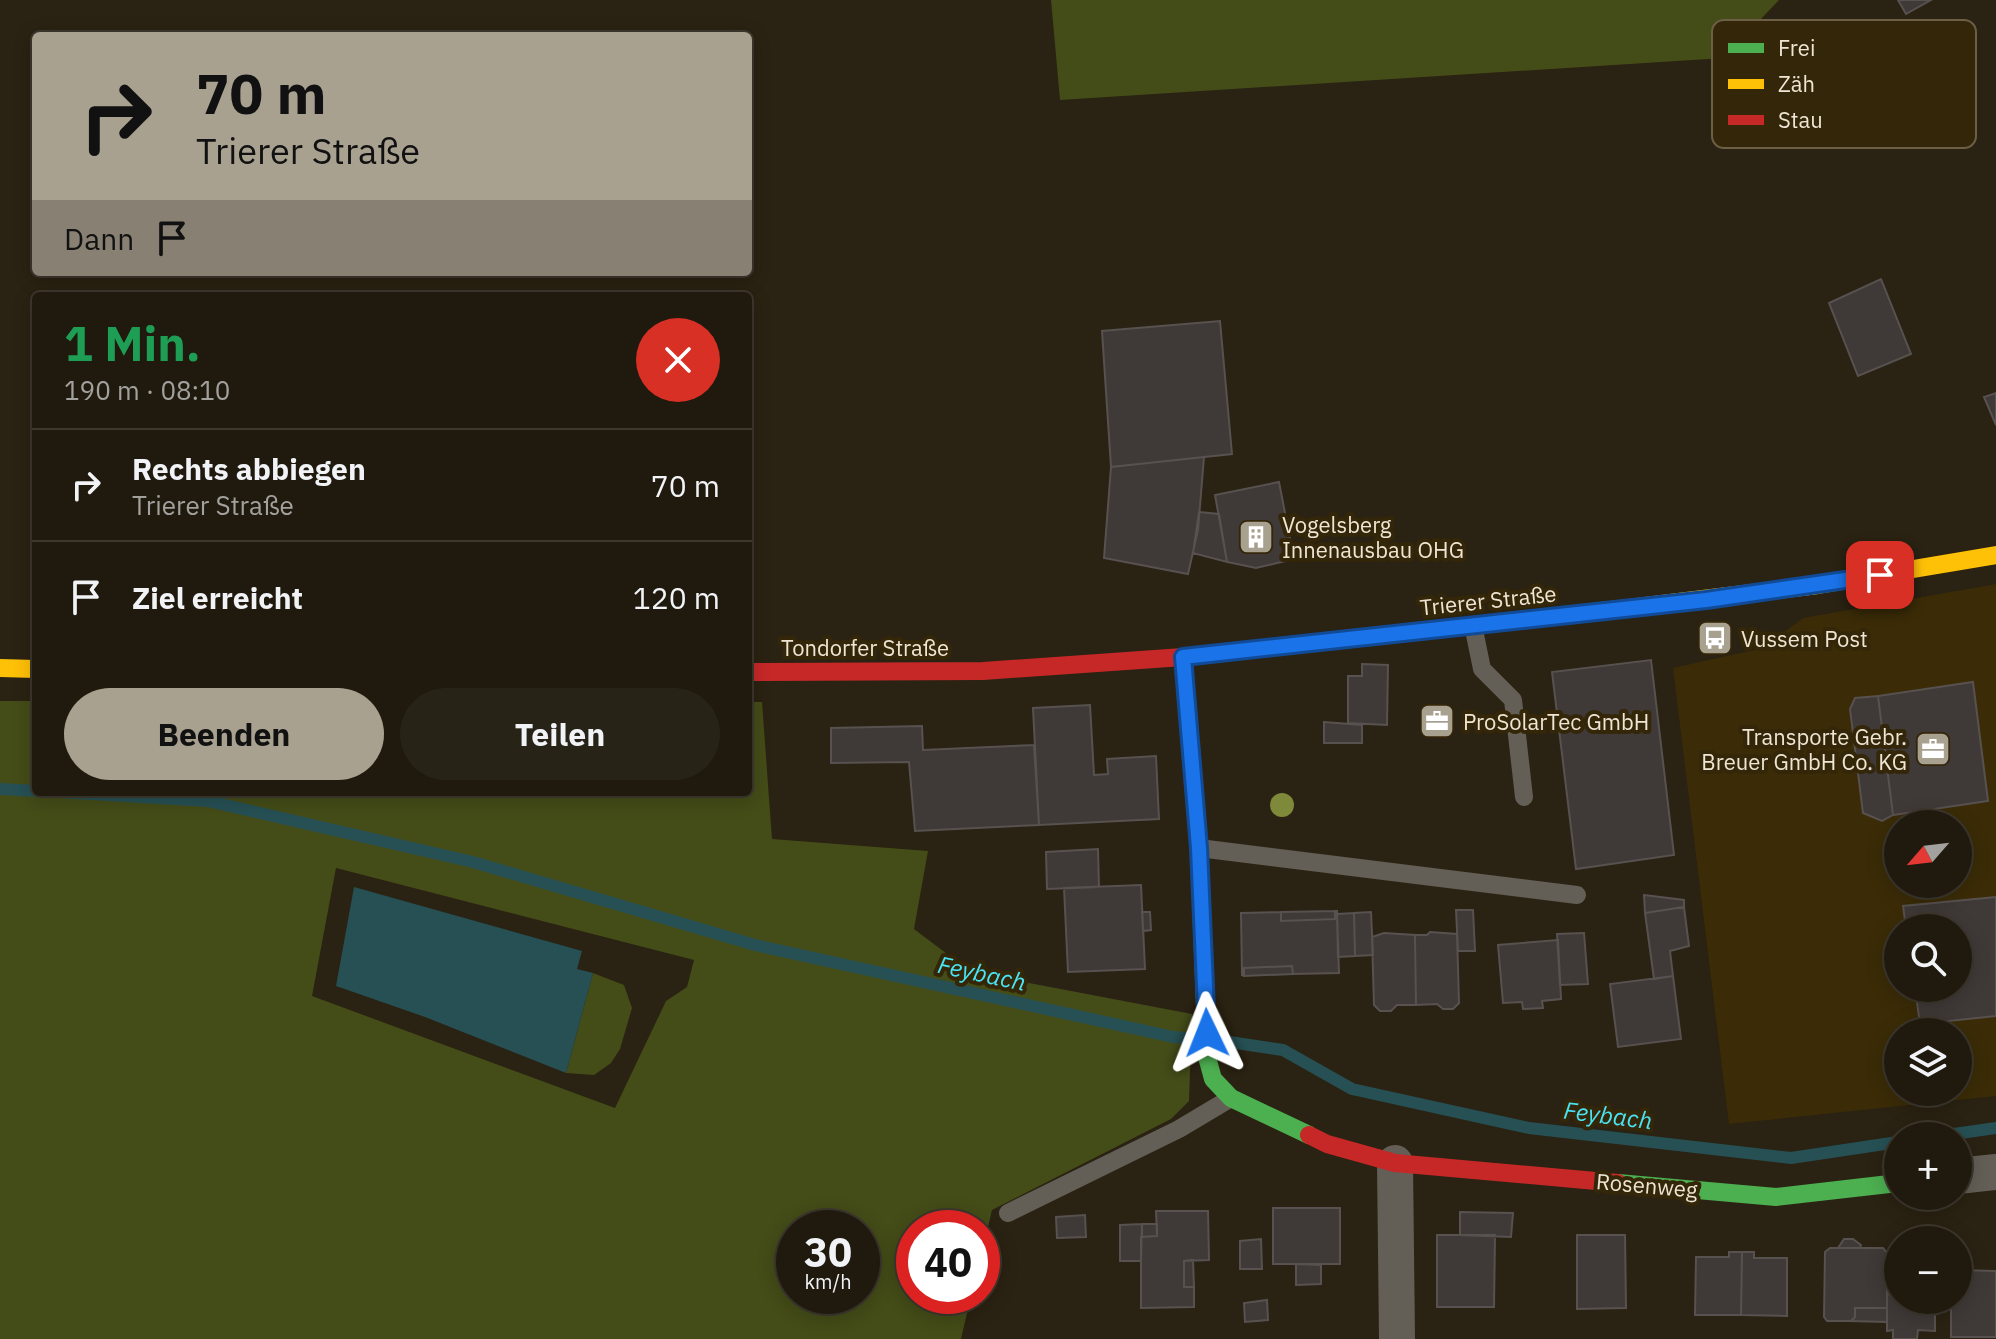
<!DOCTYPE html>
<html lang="de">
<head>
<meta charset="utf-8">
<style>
  body { margin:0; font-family:"IBM Plex Sans",sans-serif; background:#282317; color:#f1f3f6; height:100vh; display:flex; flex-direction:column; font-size:30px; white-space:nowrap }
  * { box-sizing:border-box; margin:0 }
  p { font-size:26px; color:#a2a19e }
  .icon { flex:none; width:44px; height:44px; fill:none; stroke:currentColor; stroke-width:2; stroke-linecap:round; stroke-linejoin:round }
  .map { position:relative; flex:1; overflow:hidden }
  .sheet { position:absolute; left:32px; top:292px; width:720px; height:504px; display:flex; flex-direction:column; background:#201a0e; border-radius:8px; box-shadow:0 4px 20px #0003,0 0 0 2px #3d382e }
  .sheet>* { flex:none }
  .guide { position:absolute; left:32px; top:32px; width:720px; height:244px; border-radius:8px; box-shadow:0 4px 20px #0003,0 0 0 2px #3d382e; background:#a9a190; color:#111; overflow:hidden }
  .needle { width:52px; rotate:242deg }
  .buttons { position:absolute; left:1884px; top:810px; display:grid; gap:16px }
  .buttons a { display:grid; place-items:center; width:88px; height:88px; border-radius:50%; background:#201a0e; box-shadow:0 4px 20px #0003,0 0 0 2px #3d382e; font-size:40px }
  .speed { position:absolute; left:776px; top:1210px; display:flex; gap:16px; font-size:40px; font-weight:700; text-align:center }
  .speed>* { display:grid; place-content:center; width:104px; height:104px; border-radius:50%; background:#201a0e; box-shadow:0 4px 20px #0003,0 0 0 2px #3d382e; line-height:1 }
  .speed small { font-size:20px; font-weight:400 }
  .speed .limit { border:12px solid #d22; background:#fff; color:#111 }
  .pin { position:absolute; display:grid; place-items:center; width:68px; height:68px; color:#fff; margin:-34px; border-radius:16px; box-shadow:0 4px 12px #0006 }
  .me { position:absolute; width:88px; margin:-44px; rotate:358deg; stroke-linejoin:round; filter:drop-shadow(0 0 6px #0008) }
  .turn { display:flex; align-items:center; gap:28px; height:168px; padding:0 32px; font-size:36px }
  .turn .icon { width:104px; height:104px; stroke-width:2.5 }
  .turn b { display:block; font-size:56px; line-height:68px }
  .then { display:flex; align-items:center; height:76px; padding:0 32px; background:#0003; gap:16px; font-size:30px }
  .round { display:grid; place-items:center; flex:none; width:84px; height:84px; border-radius:42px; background:#282317 }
  .overview { display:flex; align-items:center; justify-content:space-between; height:136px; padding:0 32px }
  h1 { font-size:48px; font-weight:700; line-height:60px; color:#1e9e55 }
  .action { display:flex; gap:16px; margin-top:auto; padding:16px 32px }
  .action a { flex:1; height:92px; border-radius:48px; background:#a9a190; color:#111; font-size:32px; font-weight:700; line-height:92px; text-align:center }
  .action a+a { background:#282317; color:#f1f3f6 }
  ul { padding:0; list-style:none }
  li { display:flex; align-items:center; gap:24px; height:112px; padding:0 32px; border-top:2px solid #3d382e }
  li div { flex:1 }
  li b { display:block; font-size:30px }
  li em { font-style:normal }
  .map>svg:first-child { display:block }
  .built { fill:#3b2c07; fill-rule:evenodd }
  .green { fill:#444c18; fill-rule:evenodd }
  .water { fill:#265054 }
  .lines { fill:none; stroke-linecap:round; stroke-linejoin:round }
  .stream { stroke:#265054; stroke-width:12 }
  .building { fill:#3f3937; stroke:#575150; stroke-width:2 }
  .lane { stroke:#635e56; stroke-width:18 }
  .street { stroke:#635e56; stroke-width:36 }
  .fast { stroke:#4caf50; stroke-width:18 }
  .slow { stroke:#ffc107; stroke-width:18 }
  .jam { stroke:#c62828; stroke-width:18 }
  .tree { fill:#7f893a }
  .route-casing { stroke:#114b97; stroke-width:20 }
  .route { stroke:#1a73e8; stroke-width:14 }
  .labels { text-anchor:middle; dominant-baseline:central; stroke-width:8; stroke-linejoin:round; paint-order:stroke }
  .poi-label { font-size:22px; fill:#eee5d4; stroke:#342608; text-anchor:start }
  .street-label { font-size:22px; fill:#eee5d4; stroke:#342608 }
  .water-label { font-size:24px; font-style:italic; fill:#49e3f3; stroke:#342608 }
  .key { fill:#342608; stroke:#6c5f45; stroke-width:2 }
  .key-label { font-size:22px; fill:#eee5d4 }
</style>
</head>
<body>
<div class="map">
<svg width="1996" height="1339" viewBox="0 0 1996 1339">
  <rect width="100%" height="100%" fill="#2a2212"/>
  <path class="built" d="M1996 584V1096L1729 1124 1673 668 1763 648 1803 618ZM1898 824H1958V884H1898ZM1898 928H1958V988H1898ZM1898 1032H1958V1092H1898Z"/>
  <path class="green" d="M1051 0H1779L1724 58 1060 100Z
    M0 701H36V792H748V702H762L772 839 928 851 914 929 971 972 1192 1014 1189 1101 1171 1119 992 1210 982 1252V1228H914V1296H971L961 1339H0ZM336 868 694 960 687 987 666 1001 615 1108 312 996ZM794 1228H862V1296H794Z
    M593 973 624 985 632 1008 620 1049 611 1063 594 1075 566 1073Z"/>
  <path class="water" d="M354 887 582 951 577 969 593 973 566 1073 425 1017 336 986Z"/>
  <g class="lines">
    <path class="stream" d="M0 789 36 791
      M59 792 208 801 473 862 755 945 1173 1037 1197 1039
      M1216 1040 1283 1050 1352 1089 1529 1128 1791 1158 1898 1142
      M1940 1136 1996 1128"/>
  </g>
  <path class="building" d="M1898 0H1931L1906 14Z
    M1881 279 1911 354 1858 376 1829 303Z
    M1220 321 1232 454 1111 467 1102 331Z
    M1996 393V425L1984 397Z
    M1204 457 1198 530 1188 574 1104 558 1111 467Z
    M1279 482 1294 559 1256 568 1227 562 1215 495Z
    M1199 512 1219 514 1227 562 1193 553Z
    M1651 660 1674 855 1576 869 1552 672Z
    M1362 664 1388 665 1387 725 1348 723V676H1362Z
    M1973 682 1988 801 1893 815 1878 696Z
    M1878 696 1893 815 1882 821 1863 813 1850 709 1855 698Z
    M1090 705 1094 775 1108 774 1107 759 1156 756 1159 819 1039 825 1033 708Z
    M1324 722 1362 725V743H1324Z
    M922 726 923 750 1034 745 1039 825 915 831 909 762 831 763V728Z
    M1098 849 1099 887 1047 889 1046 852Z
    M1141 885 1145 969 1068 972 1064 888Z
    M1644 895 1684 900V907L1645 913Z
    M1996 897V1016L1920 1024 1915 988H1958V928H1906L1903 906Z
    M1684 907 1689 946 1670 951 1673 976 1654 979 1645 913Z
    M1456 910H1473L1475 951H1458Z
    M1335 911H1337L1339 973 1293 974 1292 966 1244 968 1242 976 1241 913 1281 912V921L1335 919Z
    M1335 911V919L1281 921V912Z
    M1142 912H1150L1151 930 1143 931Z
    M1371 912 1373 955 1355 956 1354 913Z
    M1354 913 1355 956 1338 957 1337 914Z
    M1430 932 1457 934 1459 1003 1453 1009H1443L1437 1004 1416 1005 1415 935H1427Z
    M1384 933 1415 935 1416 1005H1397L1391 1011H1380L1374 1005 1372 937Z
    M1584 933 1588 984 1560 985 1557 934Z
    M1558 940 1561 999 1542 1001 1543 1008 1523 1009 1522 1002 1503 1003 1498 945Z
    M1292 966 1293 974 1244 976V968Z
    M1673 976 1681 1039 1618 1047 1610 984Z
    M1273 1208H1340V1264H1273Z
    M1156 1211H1208L1209 1260 1184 1261V1287H1194V1307L1141 1308V1237L1157 1236Z
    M1460 1212 1513 1213 1511 1237 1460 1235Z
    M1085 1215 1086 1237 1057 1238 1056 1217Z
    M1142 1224 1141 1261H1120V1225Z
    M1142 1224H1157V1236L1142 1237Z
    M1437 1235H1495L1494 1307H1437Z
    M1577 1235H1625L1626 1308 1577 1309Z
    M1261 1239 1262 1269H1240V1241Z
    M1844 1239H1853L1861 1245 1860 1248H1838Z
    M1830 1248H1883L1887 1253V1308H1855V1317L1851 1321H1827L1824 1317 1825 1252Z
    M1729 1252H1742L1741 1315H1695L1696 1257H1729Z
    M1742 1252H1754V1258H1787V1316L1741 1315Z
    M1193 1260 1194 1287H1184V1261Z
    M1296 1264 1321 1265V1284L1296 1285Z
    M1958 1270 1996 1271V1337H1951V1300H1958Z
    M1887 1294 1898 1295V1300H1935V1331L1918 1330 1917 1339H1893V1330L1887 1331Z
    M1267 1300 1268 1320 1245 1322 1244 1303Z
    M1855 1308H1887V1322L1851 1321 1855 1317Z"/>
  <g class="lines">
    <path class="lane" d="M1473 625 1482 669 1513 700 1524 797
      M1199 848 1577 895
      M1008 1213 1179 1129 1231 1098"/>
    <path class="street" d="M1395 1163 1397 1339
      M1958 1176 1996 1172"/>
    <path class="fast" d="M1257 649 1629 608
      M1183 657 1199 848 1207 1057 1213 1079 1231 1098 1309 1135
      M1618 1183 1776 1197 1898 1183"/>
    <path class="slow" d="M1629 608 1818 585 1996 555
      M0 668 36 669"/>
    <path class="jam" d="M748 672 983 671 1183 657 1257 649
      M1309 1135 1327 1144 1395 1163 1618 1183"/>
  </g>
  <circle class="tree" cx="1282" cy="805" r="12"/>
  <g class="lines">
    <g class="route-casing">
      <path id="route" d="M1207 1033 1199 848 1183 657 1706 600 1880 575"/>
    </g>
    <use href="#route" class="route"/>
  </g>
  <defs>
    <g id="building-square" transform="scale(1.8)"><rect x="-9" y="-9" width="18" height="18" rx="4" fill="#a9a190" stroke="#342608"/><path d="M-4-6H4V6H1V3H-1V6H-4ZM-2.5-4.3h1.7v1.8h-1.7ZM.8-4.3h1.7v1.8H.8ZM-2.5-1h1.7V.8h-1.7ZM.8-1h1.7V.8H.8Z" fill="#fff"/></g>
    <g id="bus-square" transform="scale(1.8)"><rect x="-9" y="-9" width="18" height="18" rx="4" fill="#a9a190" stroke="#342608"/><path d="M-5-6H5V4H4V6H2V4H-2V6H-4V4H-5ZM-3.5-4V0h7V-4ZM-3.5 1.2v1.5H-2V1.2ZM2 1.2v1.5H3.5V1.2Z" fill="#fff"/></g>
    <g id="office-square" transform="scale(1.8)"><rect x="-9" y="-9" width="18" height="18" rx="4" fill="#a9a190" stroke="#342608"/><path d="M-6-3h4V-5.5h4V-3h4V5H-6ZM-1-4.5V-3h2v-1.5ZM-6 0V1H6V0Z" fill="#fff"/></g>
  </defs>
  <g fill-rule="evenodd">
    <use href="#building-square" x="1256" y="537"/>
    <use href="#bus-square" x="1715" y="638"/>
    <use href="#office-square" x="1437" y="721"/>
    <use href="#office-square" x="1933" y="749"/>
  </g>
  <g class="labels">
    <g class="poi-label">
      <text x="1282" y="524">Vogelsberg<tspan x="1282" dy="25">Innenausbau OHG</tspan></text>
      <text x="1741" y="638">Vussem Post</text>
      <text x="1463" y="721">ProSolarTec GmbH</text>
      <text x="1907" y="736" text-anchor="end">Transporte Gebr.<tspan x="1907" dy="25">Breuer GmbH Co. KG</tspan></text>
    </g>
    <g class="street-label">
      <text transform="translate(1488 600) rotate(-6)">Trierer Straße</text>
      <text x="865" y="647">Tondorfer Straße</text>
      <text transform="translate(1647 1185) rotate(5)">Rosenweg</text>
    </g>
    <g class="water-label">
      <text transform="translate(982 973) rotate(12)">Feybach</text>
      <text transform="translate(1608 1115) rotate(7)">Feybach</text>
    </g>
  </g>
  <rect x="1712" y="20" width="264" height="128" rx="12" class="key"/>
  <rect x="1728" y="43" width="36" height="10" fill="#4caf50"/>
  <rect x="1728" y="79" width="36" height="10" fill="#ffc107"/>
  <rect x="1728" y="115" width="36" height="10" fill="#c62828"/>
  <g class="key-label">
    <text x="1778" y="56">Frei</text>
    <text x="1778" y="92">Zäh</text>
    <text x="1778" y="128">Stau</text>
  </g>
</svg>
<div class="buttons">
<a><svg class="needle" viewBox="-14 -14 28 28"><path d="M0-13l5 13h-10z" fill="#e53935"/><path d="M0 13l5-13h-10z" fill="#a2a19e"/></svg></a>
<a><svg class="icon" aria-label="search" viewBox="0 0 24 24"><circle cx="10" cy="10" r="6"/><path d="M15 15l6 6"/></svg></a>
<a><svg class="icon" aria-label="layers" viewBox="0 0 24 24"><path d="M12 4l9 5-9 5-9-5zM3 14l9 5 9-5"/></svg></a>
<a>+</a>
<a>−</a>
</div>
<div class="speed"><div>30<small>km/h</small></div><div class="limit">40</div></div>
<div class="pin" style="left:1880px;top:575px;background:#d93025"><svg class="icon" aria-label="arrive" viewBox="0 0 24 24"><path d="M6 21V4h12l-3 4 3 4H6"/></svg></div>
<svg class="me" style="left:1207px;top:1033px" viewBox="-20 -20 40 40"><path d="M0-17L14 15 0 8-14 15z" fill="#1a73e8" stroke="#fff" stroke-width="4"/></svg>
<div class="guide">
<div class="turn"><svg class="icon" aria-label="right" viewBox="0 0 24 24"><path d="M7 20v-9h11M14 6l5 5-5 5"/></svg><div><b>70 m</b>Trierer Straße</div></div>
<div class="then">Dann<svg class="icon" aria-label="arrive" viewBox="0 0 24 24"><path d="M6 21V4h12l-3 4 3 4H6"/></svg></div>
</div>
<section class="sheet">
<div class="overview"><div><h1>1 Min.</h1><p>190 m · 08:10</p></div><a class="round" style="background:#d93025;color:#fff"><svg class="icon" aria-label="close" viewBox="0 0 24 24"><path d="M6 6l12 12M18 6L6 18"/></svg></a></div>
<ul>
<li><svg class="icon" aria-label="right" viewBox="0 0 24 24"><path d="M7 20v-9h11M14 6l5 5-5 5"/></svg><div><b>Rechts abbiegen</b><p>Trierer Straße</p></div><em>70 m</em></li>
<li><svg class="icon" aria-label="arrive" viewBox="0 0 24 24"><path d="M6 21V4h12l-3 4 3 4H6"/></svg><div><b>Ziel erreicht</b></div><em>120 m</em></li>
</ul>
<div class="action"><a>Beenden</a><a>Teilen</a></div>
</section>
</div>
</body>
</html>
